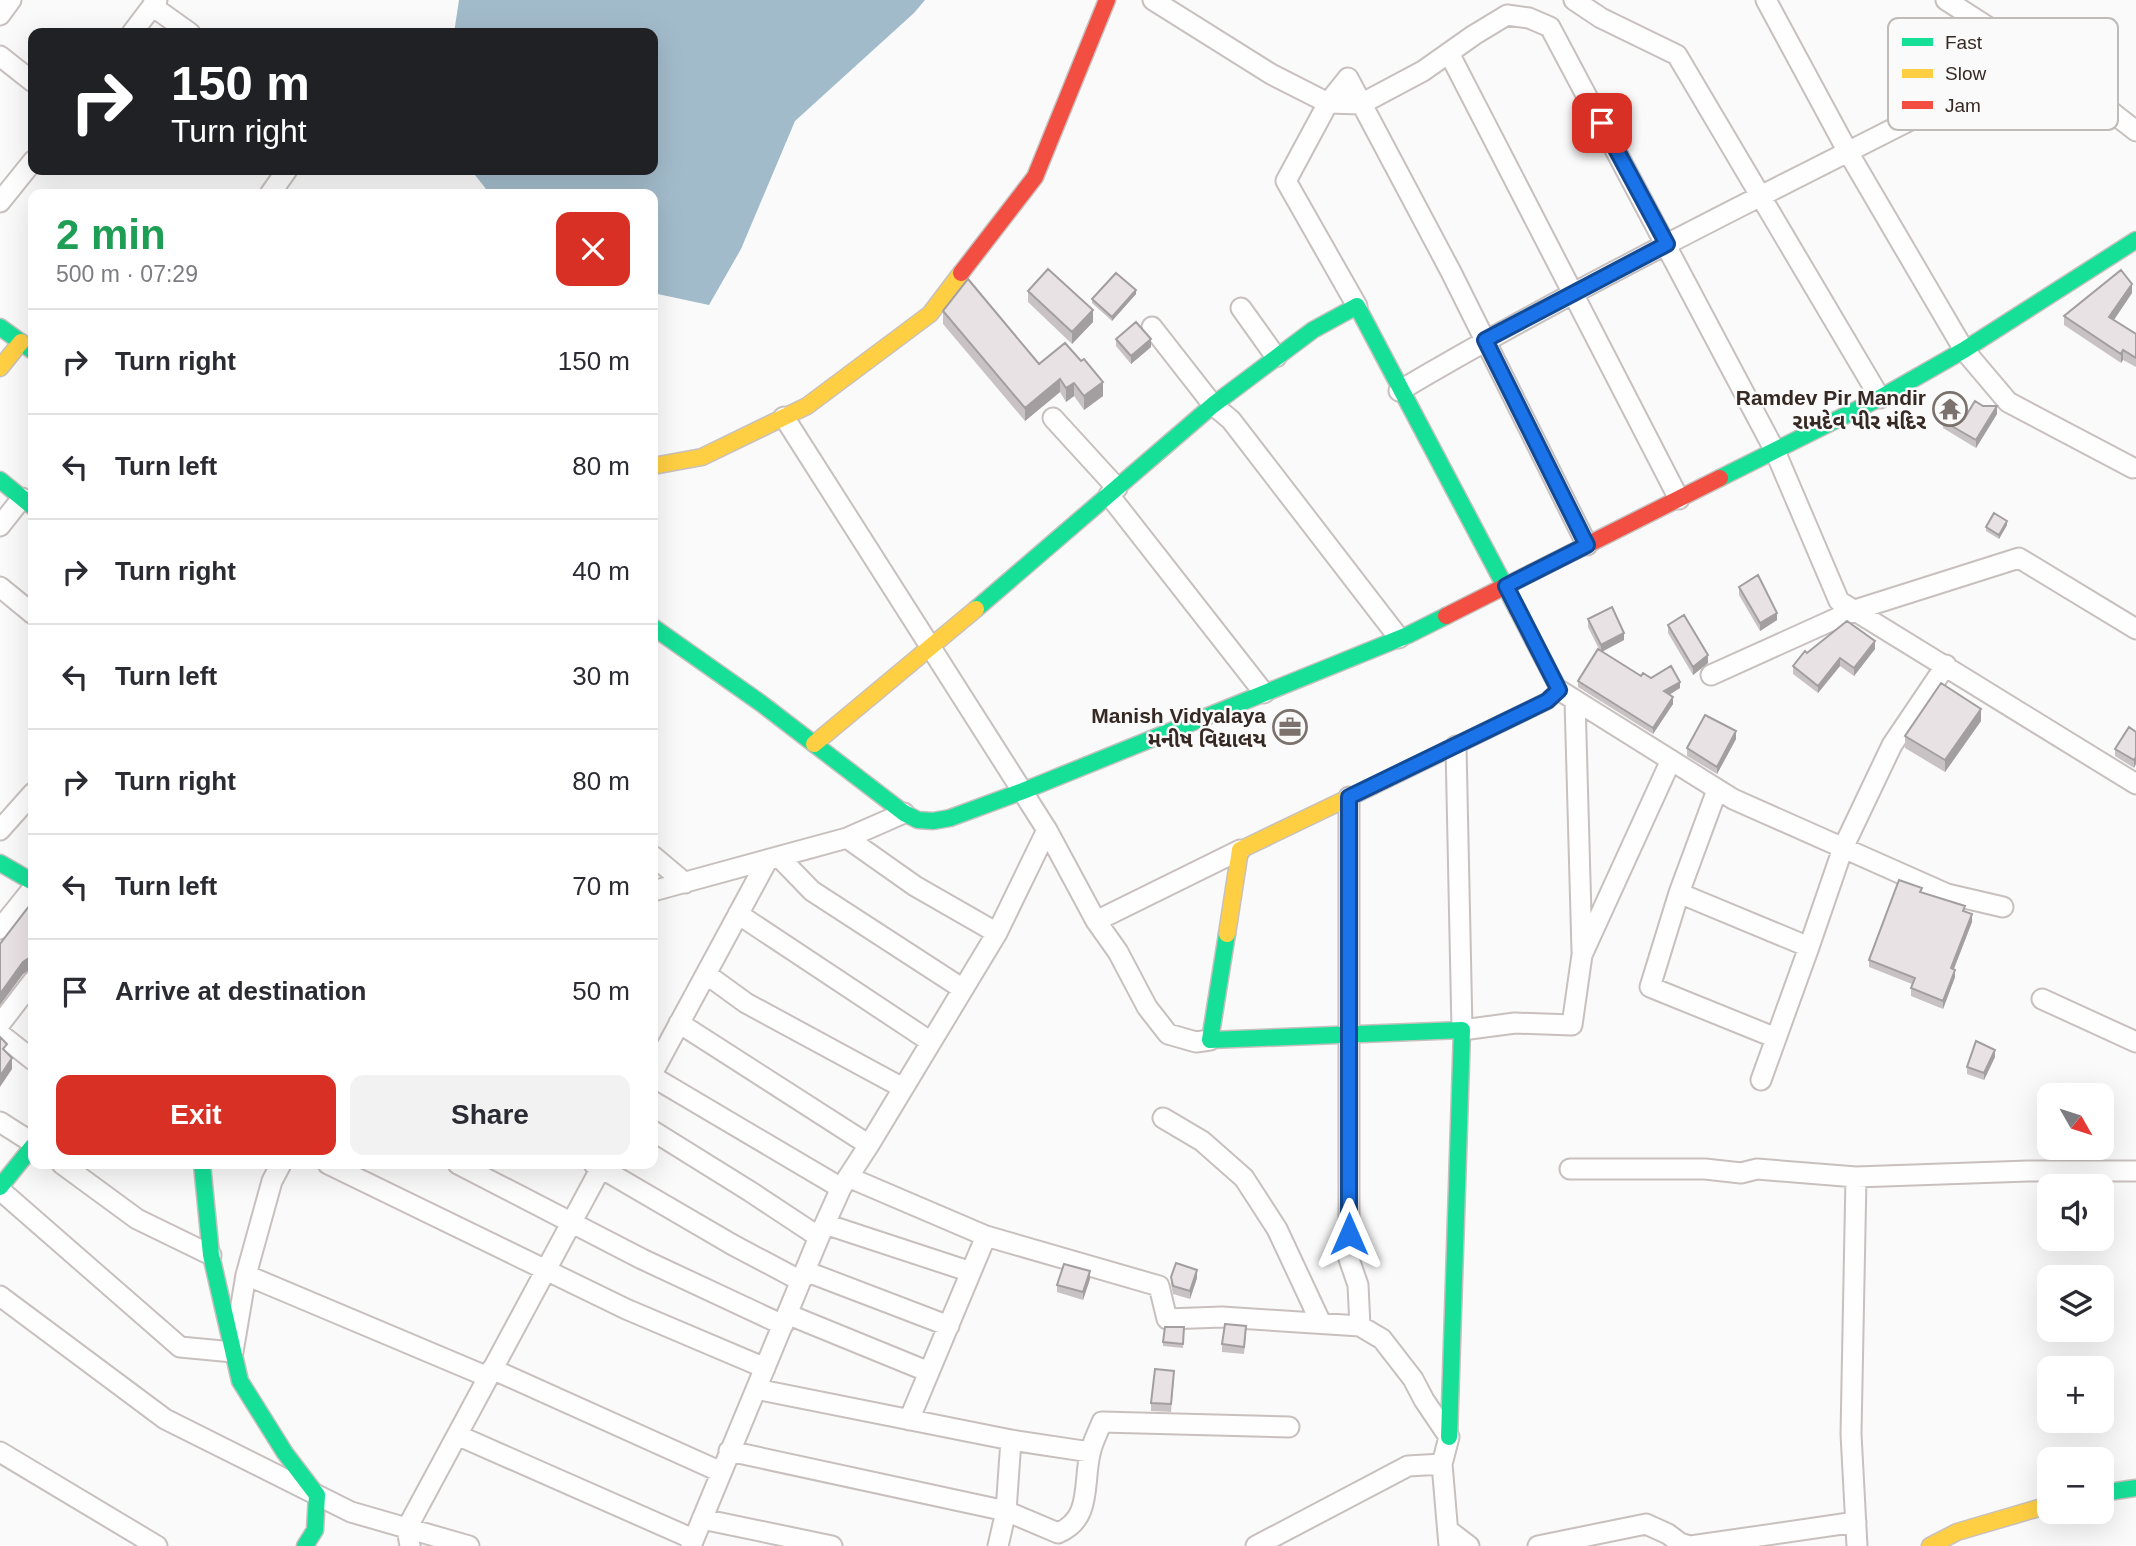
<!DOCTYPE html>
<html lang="en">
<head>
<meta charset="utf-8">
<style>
  body { margin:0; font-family:Helvetica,"Noto Sans Gujarati",sans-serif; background:#f2f2f3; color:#2b2b33; height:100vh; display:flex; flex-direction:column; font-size:26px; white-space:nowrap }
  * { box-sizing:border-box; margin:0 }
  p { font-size:23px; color:#7c7c81 }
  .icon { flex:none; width:38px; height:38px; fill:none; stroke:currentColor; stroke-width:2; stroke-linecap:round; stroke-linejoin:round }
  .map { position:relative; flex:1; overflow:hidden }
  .details { position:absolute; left:28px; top:189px; width:630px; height:980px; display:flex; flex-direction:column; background:#fff; border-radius:14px; box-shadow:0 7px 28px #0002 }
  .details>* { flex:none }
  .hud { position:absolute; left:28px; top:28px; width:630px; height:147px; border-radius:14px; box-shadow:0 7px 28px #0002; background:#202124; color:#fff; overflow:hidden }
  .needle { width:46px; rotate:129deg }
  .fabs { position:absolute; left:2037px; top:1083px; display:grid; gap:14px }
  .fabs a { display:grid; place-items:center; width:77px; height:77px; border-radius:14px; background:#fff; box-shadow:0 7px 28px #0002; font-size:35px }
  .pin { position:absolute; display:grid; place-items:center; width:60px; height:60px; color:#fff; margin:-30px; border-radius:14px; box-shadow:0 4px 10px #0006 }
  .me { position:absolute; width:77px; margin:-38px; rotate:0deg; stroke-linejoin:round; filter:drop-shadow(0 0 5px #0008) }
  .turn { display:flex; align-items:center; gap:24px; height:147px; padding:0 28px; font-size:32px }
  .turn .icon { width:91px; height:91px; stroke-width:2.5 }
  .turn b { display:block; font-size:49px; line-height:60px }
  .round { display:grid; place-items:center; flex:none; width:74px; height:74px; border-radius:14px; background:#f2f2f3 }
  .overview { display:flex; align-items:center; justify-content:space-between; height:119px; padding:0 28px }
  h1 { font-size:42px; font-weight:800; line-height:52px; color:#1e9e55 }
  .action { display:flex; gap:14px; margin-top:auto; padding:14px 28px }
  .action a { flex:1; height:80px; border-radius:14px; background:#d93025; color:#fff; font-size:28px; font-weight:800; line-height:80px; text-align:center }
  .action a+a { background:#f2f2f3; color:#2b2b33 }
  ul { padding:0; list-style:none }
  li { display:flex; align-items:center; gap:21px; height:105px; padding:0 28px; border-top:2px solid #e1e1e2 }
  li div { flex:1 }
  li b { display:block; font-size:26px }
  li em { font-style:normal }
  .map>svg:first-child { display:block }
  .water { fill:#a2bbca }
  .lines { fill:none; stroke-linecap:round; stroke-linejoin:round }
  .street-casing { stroke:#c7c0be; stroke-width:23 }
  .fast-casing { stroke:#c7c0be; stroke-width:19 }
  .slow-casing { stroke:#c7c0be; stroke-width:19 }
  .jam-casing { stroke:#c7c0be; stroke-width:19 }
  .street { stroke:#fefefe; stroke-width:19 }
  .fast { stroke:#16e098; stroke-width:16 }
  .slow { stroke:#ffcf43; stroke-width:16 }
  .jam { stroke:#f24e42; stroke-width:16 }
  .wall { fill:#c8c2c4 }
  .shaded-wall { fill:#a39ea0 }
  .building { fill:#e9e2e4; stroke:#a39ea0; stroke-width:2 }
  .route-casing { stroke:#114b97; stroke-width:18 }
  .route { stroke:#1a73e8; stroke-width:12 }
  .labels { text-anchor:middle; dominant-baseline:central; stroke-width:5; stroke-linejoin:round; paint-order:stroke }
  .poi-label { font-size:21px; font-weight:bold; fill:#362822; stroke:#fafafa; text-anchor:end }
  .key { fill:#fafafa; stroke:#bfbbb9; stroke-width:2 }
  .key-label { font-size:19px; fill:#362822 }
</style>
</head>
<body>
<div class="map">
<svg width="2136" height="1546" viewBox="0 0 2136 1546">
  <rect width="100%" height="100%" fill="#fafafa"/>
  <path class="water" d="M459 0H925L914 13 795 121 741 249 709 305 653 293V194H490L471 170H653V33H454Z"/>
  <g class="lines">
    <g class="street-casing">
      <path id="street" d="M1153 0 1271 74 1328 103 1348 78 1451 272 1587 545
        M1574 0 1601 18 1677 55 1880 398
        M1766 0 1848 152 1964 350 2008 402 2133 468
        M1946 0 2072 81 2136 131
        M152 6 190 33
        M0 15 11 0
        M132 33 157 0
        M1449 53 1679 499
        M0 56 33 82
        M270 194 287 170
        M0 202 33 161
        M1357 306 1286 181 1328 103 1361 104 1423 71 1474 35 1507 15 1529 18 1550 27 1775 451 1839 601 2136 784
        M1241 308 1276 357
        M1152 327 1213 405 1231 420 1399 638
        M1399 391C1575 287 1760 197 1942 104
        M1053 418 1117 488
        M1109 495 1264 693
        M0 526 22 498
        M0 587 33 614
        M1711 675 1855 610 2019 558 2136 629
        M1559 690 1733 799 1947 894 2003 907
        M1575 700 1582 951
        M1456 746 1462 1030 1515 1023 1572 1025 1582 955 1671 760
        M1717 790 1679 893 1650 987 1776 1038
        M1349 797V1259L1358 1285 1360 1326
        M0 830 33 793
        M1047 830 1096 921 1118 952 1147 1007 1168 1034 1196 1042 1210 1040
        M847 838 915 886 997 933
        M653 856 685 883
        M779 857 812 891 963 989
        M653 891 847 838 904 813
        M1679 893 1809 947 1843 848 1892 745 1946 665
        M738 914 931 1042
        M1096 921 1240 850
        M0 929 33 888
        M706 974 746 1003 903 1088
        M2042 999 2136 1042
        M679 1023 869 1145 997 933 1047 830 784 417
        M0 1024 33 981
        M0 1034 33 1060
        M653 1072 767 861
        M653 1077 841 1188 869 1145
        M1761 1080 1809 947
        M1163 1118 1202 1141 1244 1178 1277 1229 1321 1323
        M0 1122 33 1143
        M653 1131 751 1192 819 1237 841 1188
        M62 1164 137 1219 211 1255
        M328 1164 626 1309 765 1368
        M458 1164 642 1259 783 1325
        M594 1164 733 1245 801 1281
        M1570 1169H1705L1741 1173 1757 1169 1856 1177 2028 1171H2136
        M848 1177 986 1236 909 1420
        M1856 1177 1851 1434 1857 1546
        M0 1190 180 1347 233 1352 246 1275 272 1181 281 1164
        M825 1224 971 1272
        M986 1236 1159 1286 1167 1319 1222 1317 1360 1326 1382 1339 1413 1379 1424 1400 1449 1437 1442 1464 1449 1546
        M805 1271 949 1326
        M246 1275 488 1377
        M0 1296 165 1419 351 1512 469 1546
        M787 1314 929 1372
        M492 1369 721 1472
        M756 1389 1011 1440 1006 1511 1058 1533C1092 1519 1083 1484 1090 1454 1092 1443 1098 1432 1102 1422L1289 1427
        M457 1435 693 1539
        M1011 1440 1090 1452
        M729 1451 1006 1511 998 1546
        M0 1452 157 1546
        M702 1519 832 1546
        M1448 1530 1469 1546
        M410 1546 407 1528 603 1164
        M691 1546 819 1237
        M1256 1546 1408 1466 1442 1464
        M1538 1546 1646 1524 1668 1534 1680 1543 1690 1546
        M1691 1546 1856 1522"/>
    </g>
    <g class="fast-casing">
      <path id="fast" d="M0 327 33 351
        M1720 478 1880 398 1964 350 2136 240
        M0 480 33 507
        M976 609 1213 405 1313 330 1357 306 1517 609
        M653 627 762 704 904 813 918 820 933 821 950 818 1023 791 1408 635 1446 616
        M0 863 33 882
        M1227 934 1210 1040 1462 1030 1449 1437
        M202 1164 211 1255 240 1381 285 1453 317 1495 315 1530 305 1546
        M0 1187 33 1146
        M2102 1493 2136 1488"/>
    </g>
    <g class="slow-casing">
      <path id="slow" d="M0 368 21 342
        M653 466 702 457 807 406 930 314 961 273
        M814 744 976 609
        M1227 934 1240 850 1373 786
        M1930 1546 1957 1532 2049 1505"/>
    </g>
    <g class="jam-casing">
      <path id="jam" d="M961 273 1035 177 1107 0
        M1446 616 1720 478
        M1373 786 1547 701 1559 690 1517 609"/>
    </g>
    <use href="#street" class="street"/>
    <use href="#fast" class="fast"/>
    <use href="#slow" class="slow"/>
    <use href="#jam" class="jam"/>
  </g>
  <path class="wall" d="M1028 291 1093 322 1072 344 1028 302Z
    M2132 293 2114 320 2136 334V367L2123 360 2121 363 2064 325V316Z
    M1136 294 1112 321 1092 303V299Z
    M943 311 1039 364 1103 396 1084 410 1074 396 1066 402 1060 392 1025 421 943 324Z
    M1116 339 1151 347 1131 364 1116 346Z
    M1997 414 1976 448 1943 428V421L1964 419Z
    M2007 525 1999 539 1986 531V527Z
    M1739 587 1777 620 1760 631 1739 595Z
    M1588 619 1624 640 1602 652 1641 676 1680 688 1669 695 1673 704 1653 734 1578 687V681L1600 651 1588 627Z
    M1668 625 1708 663 1693 675 1668 633Z
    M1875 649 1854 676 1840 666 1818 693 1793 674V666L1807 653Z
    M1981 721 1945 772 1905 748V736Z
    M2136 732 2134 768 2115 756V749Z
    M1736 739 1717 774 1687 756V748Z
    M1922 892 1965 911 1972 922 1954 969 1955 977 1943 1009 1911 996V988L1912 984 1869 967V960Z
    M33 901V970H29L23 974 0 1005V944Z
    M1995 1057 1984 1080 1967 1074V1067Z
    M1171 1277 1197 1278 1190 1299 1173 1294 1171 1284Z
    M1090 1279 1083 1300 1057 1292V1285Z
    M1184 1327 1183 1348 1163 1346V1342Z
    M1246 1334 1244 1354 1222 1352V1344Z
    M1174 1378 1171 1412 1151 1411V1403Z"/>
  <path class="shaded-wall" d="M2132 284V293L2109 327V317Z
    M1136 290V294L1112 321V317Z
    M1093 310V322L1072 344V332Z
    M1151 339V347L1131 364V356Z
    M2123 350V360L2121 363V354Z
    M1060 379V392L1025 421V408Z
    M1103 382V396L1084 410V396Z
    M1074 383V396L1066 402V388Z
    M1997 406V414L1976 448V440Z
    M2007 521V525L1999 539V535Z
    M1777 613V620L1760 631V623Z
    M1624 633V640L1601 652V645Z
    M1875 641V649L1854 676V668Z
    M1708 655V663L1693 675V667Z
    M1840 658V666L1818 693V686Z
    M1680 682V688L1664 698V691Z
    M1673 697V704L1653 734V728Z
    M1981 709V721L1945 772V760Z
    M1736 731V739L1717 774V767Z
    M2136 757V764L2134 768V760Z
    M1972 914V922L1951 976V968Z
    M29 958V970L23 974 0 1005V994L23 962Z
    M1955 970V977L1943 1009V1001Z
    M1995 1050V1057L1984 1080V1073Z
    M12 1058V1069L0 1087V1076Z
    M1197 1270V1278L1190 1299V1291Z
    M1090 1271V1279L1083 1300V1292Z"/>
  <path class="building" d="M1048 269 1093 310 1072 332 1028 291Z
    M2121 270 2132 284 2109 317 2136 334V358L2123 350 2121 354 2064 316Z
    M1116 273 1136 290 1112 317 1092 299Z
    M968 279 1039 364 1065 343 1081 361 1084 359 1103 382 1084 396 1074 383 1066 388 1060 379 1025 408 943 311Z
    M1136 322 1151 339 1131 356 1116 339Z
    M1975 401 1983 406H1997L1976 440 1943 421 1964 419Z
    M1994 513 2007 521 1999 535 1986 527Z
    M1758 575 1777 613 1760 623 1739 587Z
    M1612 607 1624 633 1601 645 1588 619Z
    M1684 615 1708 655 1693 667 1668 625Z
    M1847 621 1875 641 1854 668 1840 658 1818 686 1793 666 1805 651 1807 653Z
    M1598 649 1641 676 1643 673 1651 678 1671 666 1680 682 1664 691 1673 697 1653 728 1578 681Z
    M1941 683 1981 709 1945 760 1905 736Z
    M1705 715 1736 731 1717 767 1687 748Z
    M2129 727 2136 732V757L2134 760 2115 749Z
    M1899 880 1922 888 1920 892 1965 906 1963 911 1972 914 1951 968 1955 970 1943 1001 1911 988 1915 978 1869 960Z
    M33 901V958H29L23 962 0 994V944Z
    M0 1037 7 1044 3 1049 12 1058 0 1076Z
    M1976 1041 1995 1050 1984 1073 1967 1067Z
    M1176 1263 1197 1270 1190 1291 1173 1286 1171 1277Z
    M1064 1264 1090 1271 1083 1292 1057 1285Z
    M1225 1324 1246 1326 1244 1347 1222 1344Z
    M1165 1327H1184L1183 1344 1163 1342Z
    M1155 1369 1174 1371 1171 1404 1151 1403Z"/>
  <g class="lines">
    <g class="route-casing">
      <path id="route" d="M1349 1234V797L1547 701 1559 690 1506 586 1587 545 1485 340 1667 244 1602 123"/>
    </g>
    <use href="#route" class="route"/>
  </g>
  <defs>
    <g id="temple-ring" transform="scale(1.75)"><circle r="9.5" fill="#fafafa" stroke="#7b726e" stroke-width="1.5"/><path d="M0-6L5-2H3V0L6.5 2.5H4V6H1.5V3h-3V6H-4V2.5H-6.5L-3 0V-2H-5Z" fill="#7b726e"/></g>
    <g id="office-ring" transform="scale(1.75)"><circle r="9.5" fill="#fafafa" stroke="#7b726e" stroke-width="1.5"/><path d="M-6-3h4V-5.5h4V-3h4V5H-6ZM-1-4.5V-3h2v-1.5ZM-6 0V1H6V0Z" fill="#7b726e"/></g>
  </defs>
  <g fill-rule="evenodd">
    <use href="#temple-ring" x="1950" y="409"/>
    <use href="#office-ring" x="1290" y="727"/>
  </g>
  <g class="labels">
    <g class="poi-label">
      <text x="1926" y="397">Ramdev Pir Mandir<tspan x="1926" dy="24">રામદેવ પીર મંદિર</tspan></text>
      <text x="1266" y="715">Manish Vidyalaya<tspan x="1266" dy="24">મનીષ વિદ્યાલય</tspan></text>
    </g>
  </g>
  <rect x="1888" y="18" width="230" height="112" rx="10" class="key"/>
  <rect x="1902" y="38" width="31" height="8" fill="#16e098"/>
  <rect x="1902" y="69" width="31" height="9" fill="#ffcf43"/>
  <rect x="1902" y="101" width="31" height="8" fill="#f24e42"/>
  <g class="key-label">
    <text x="1945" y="49">Fast</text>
    <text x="1945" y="80">Slow</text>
    <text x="1945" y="112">Jam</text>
  </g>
</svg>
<div class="fabs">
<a><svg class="needle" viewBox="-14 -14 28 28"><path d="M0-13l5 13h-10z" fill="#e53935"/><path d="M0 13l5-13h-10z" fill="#7c7c81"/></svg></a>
<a><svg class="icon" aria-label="sound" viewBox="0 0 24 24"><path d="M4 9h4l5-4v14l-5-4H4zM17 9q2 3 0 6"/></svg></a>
<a><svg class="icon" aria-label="layers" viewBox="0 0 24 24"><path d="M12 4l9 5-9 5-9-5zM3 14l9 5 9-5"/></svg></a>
<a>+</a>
<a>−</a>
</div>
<div class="pin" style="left:1602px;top:123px;background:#d93025"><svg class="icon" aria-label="arrive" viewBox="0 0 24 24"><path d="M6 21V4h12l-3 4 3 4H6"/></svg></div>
<svg class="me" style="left:1349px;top:1234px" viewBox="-20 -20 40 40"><path d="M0-17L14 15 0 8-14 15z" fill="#1a73e8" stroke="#fff" stroke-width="4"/></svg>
<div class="hud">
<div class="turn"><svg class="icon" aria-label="right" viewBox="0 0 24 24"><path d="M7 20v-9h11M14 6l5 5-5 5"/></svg><div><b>150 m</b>Turn right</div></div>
</div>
<section class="details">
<div class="overview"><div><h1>2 min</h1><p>500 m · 07:29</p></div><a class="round" style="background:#d93025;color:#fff"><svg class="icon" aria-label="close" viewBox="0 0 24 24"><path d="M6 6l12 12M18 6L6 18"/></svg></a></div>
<ul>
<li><svg class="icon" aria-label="right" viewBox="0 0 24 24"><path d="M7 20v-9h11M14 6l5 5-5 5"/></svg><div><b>Turn right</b></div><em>150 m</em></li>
<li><svg class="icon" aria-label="left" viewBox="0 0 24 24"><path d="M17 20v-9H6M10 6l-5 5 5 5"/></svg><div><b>Turn left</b></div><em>80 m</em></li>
<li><svg class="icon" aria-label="right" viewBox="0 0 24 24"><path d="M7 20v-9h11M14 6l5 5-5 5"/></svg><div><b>Turn right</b></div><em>40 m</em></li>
<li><svg class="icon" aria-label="left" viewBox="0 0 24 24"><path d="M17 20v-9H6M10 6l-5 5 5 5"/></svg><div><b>Turn left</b></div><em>30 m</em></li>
<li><svg class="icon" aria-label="right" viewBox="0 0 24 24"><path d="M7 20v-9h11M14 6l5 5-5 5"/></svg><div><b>Turn right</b></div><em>80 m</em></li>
<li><svg class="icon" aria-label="left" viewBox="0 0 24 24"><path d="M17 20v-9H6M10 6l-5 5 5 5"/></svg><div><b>Turn left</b></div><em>70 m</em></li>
<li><svg class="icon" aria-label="arrive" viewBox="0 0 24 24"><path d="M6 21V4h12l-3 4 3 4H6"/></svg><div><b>Arrive at destination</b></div><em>50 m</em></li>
</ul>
<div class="action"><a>Exit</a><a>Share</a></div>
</section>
</div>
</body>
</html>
